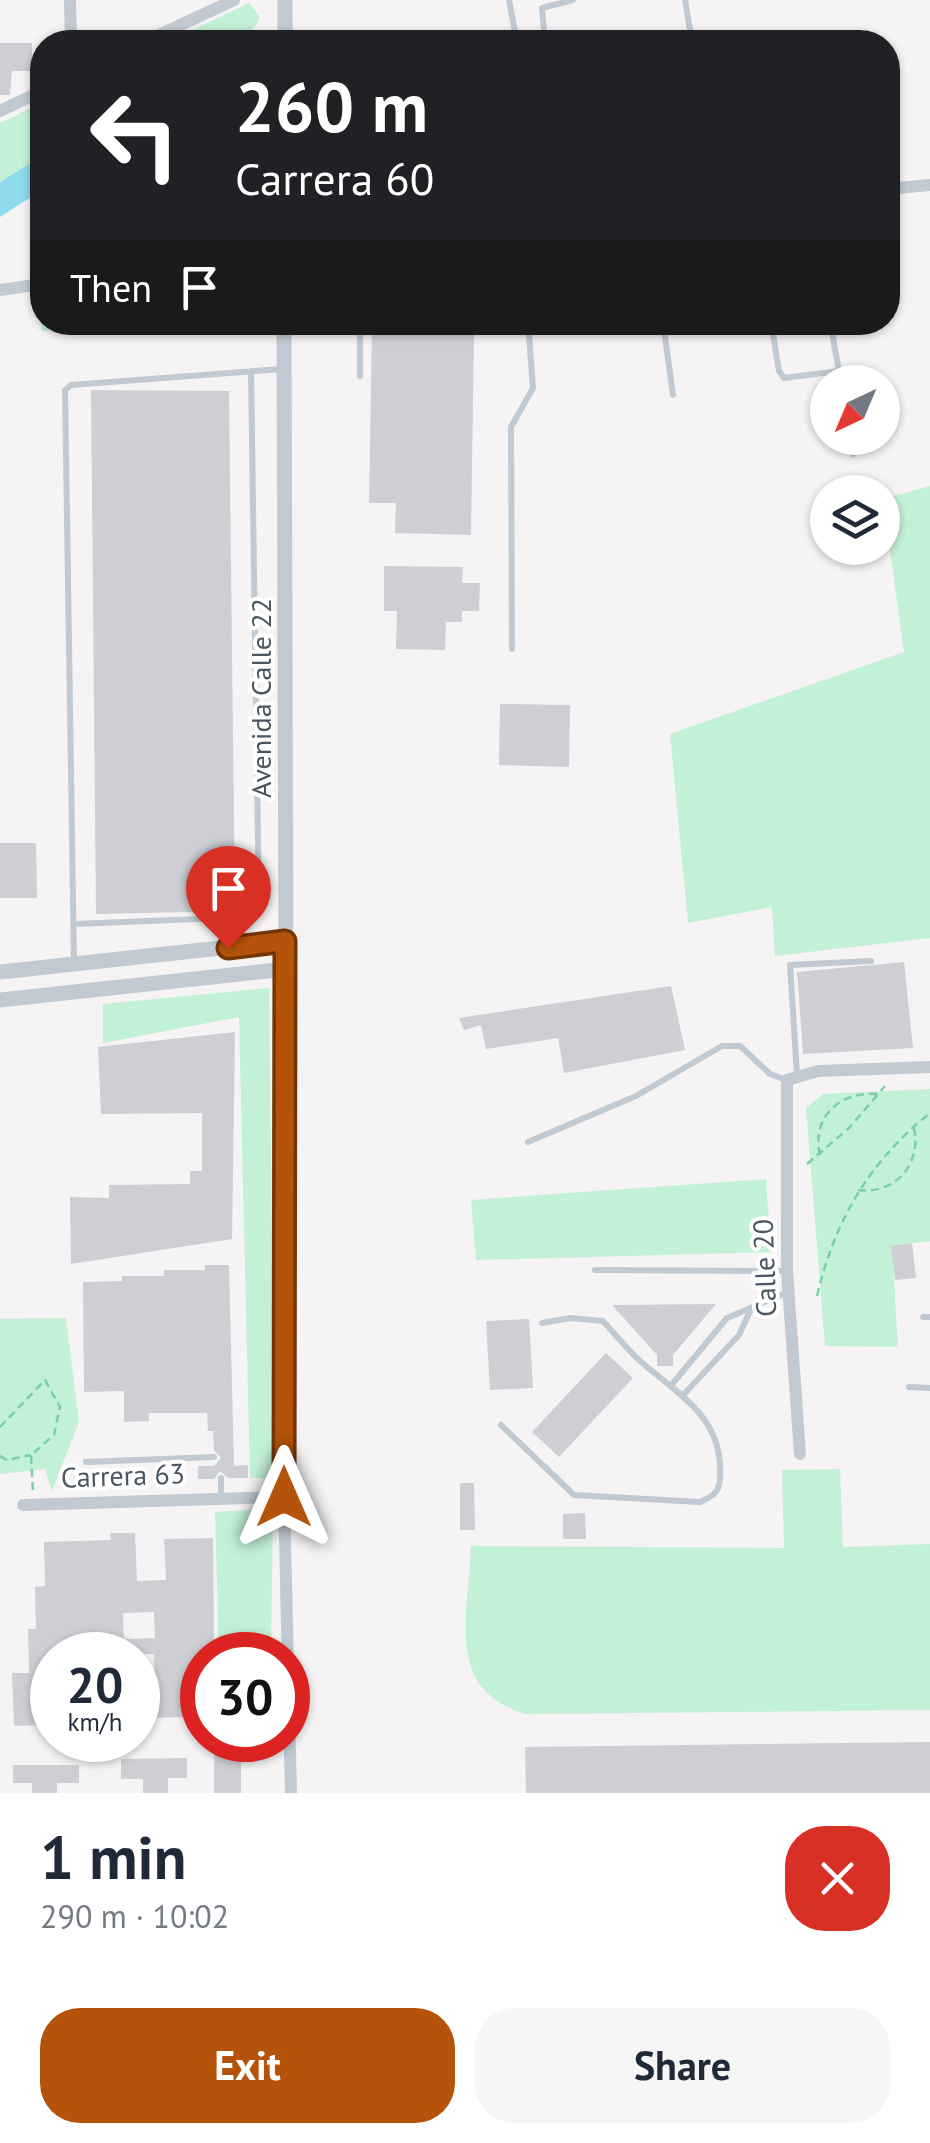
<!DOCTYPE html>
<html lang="en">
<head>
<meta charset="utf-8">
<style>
  body { margin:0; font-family:"PT Sans",sans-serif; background:#f6f6f7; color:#1f2937; height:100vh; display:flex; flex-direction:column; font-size:38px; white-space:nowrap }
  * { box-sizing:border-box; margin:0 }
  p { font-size:32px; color:#747a83 }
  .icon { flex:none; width:55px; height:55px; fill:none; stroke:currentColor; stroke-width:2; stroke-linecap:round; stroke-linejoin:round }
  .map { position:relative; height:1793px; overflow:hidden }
  .sheet { display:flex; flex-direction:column; background:#fff; flex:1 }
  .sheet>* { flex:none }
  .guide { position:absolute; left:30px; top:30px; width:870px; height:305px; border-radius:40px; box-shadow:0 2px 8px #0004; background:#202124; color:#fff; overflow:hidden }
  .needle { width:65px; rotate:224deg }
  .controls { position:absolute; left:810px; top:365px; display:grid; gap:20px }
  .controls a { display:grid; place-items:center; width:90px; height:90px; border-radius:50%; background:#fff; box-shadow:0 2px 8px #0004; font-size:50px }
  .speed { position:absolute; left:30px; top:1632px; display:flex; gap:20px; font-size:50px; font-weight:700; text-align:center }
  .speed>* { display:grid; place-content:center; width:130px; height:130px; border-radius:50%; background:#fff; box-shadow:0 2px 8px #0004; line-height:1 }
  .speed small { font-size:25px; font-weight:400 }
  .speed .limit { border:15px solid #d22; background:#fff; color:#111 }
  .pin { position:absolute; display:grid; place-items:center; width:85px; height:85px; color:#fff; margin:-102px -42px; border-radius:50% 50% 50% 0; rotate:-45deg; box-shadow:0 0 10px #0007 }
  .pin .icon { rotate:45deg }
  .me { position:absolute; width:110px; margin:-55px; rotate:0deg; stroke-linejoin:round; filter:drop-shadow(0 0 8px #0008) }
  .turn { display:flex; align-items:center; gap:35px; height:210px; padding:0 40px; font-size:45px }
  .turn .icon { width:130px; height:130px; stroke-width:2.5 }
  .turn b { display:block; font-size:70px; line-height:85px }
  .then { display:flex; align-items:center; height:95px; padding:0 40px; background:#0003; gap:20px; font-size:38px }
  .round { display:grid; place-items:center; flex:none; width:105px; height:105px; border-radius:40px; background:#f6f6f7 }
  .overview { display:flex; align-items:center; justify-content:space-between; height:170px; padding:0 40px }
  h1 { font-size:60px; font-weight:800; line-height:75px }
  .action { display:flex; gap:20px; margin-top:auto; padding:20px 40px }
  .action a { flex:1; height:115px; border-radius:40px; background:#b45309; color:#fff; font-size:40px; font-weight:800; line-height:115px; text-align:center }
  .action a+a { background:#f6f6f7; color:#1f2937 }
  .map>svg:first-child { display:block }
  .green { fill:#c3f1d5 }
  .water { fill:#90daee }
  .building { fill:#cdcfd5; fill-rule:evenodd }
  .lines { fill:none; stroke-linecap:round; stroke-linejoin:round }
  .path { stroke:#7ad0a6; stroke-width:2.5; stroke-dasharray:8 5; stroke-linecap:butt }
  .service { stroke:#c1cad2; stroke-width:6 }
  .minor { stroke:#c1cad2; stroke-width:12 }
  .tertiary { stroke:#c1cad2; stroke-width:15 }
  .route-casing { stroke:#753606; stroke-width:25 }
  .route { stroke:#b45309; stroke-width:18 }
  .labels { text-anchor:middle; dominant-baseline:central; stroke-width:8; stroke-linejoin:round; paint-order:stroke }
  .street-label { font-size:28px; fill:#4a5661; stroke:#fff }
</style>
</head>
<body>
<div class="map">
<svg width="930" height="1793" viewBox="0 0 930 1793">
  <rect width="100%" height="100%" fill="#f5f3f3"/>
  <path class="green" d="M249 3 260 17C247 51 196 42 167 42Z
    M42 103V156L0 182V123Z
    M39 297 42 322H258V331H42Z
    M930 486V938L775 956 772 907 688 923 670 734 904 652 883 499Z
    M269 988 275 1478H250L239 1017 103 1043V1004Z
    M930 1089V1241L892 1246 898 1347 825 1346 806 1108 823 1094Z
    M766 1179 771 1252 476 1260 471 1200Z
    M66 1318 79 1422 52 1491 45 1469 0 1474V1319Z
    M840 1469 843 1547 930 1544V1710L526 1714C443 1690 469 1615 471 1546L784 1548 782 1470Z
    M273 1508 271 1655H219L215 1512Z"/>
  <path class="water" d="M42 156V190L0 217V182Z"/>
  <path class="building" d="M0 43H32V71H12L10 95H0Z
    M372 328 474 330 471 535 395 533 396 503H369Z
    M91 390 229 391 235 911 96 914Z
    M384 566 463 567 462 583H480L479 611H462V622H446L445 650 396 649 397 611H384Z
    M500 704 570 705 569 767 499 765Z
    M0 843H36L37 898H0Z
    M904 962 913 1048 803 1054 797 972Z
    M671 986 685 1050 564 1073 558 1038 486 1049 481 1025 464 1030 459 1018Z
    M235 1032 232 1239 71 1264 70 1197 109 1198V1185L190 1184V1171H202V1113L101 1114 98 1047Z
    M912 1243 916 1278 895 1280 891 1246Z
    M205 1265H229L234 1466 248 1465V1478H228L220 1471 214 1479H198V1466H214L221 1458 214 1450 213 1431H208L207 1413H149V1421L124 1422V1391L84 1392 83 1282 122 1281V1276H164V1270H205Z
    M716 1304 673 1355V1366H657V1355L612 1305Z
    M529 1319 533 1388 490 1390 486 1321Z
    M606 1353 633 1378 559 1457 532 1432Z
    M460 1483H474L475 1530H460Z
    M585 1513 586 1539H563V1514Z
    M110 1533H135L137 1581 166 1580 164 1539 213 1538 214 1647 202 1648V1716L156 1718 154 1654 52 1655V1725L14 1726 12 1673H29L28 1629H36L35 1587 45 1586 44 1542 111 1540ZM154 1612 155 1638 124 1639 123 1613Z
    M214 1740H241V1793H214Z
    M930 1742V1793H526L525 1747Z
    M187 1758V1778H168V1793H143V1779H121V1759Z
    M13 1765H79V1783H57V1793H32V1783H13Z"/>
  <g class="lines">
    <path class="path" d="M820 1155C811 1117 840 1091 877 1094
      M807 1164 849 1128 885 1086
      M858 1190C895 1195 922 1164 914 1128
      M817 1296C835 1220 869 1162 930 1113
      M0 1427 45 1380 60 1407 54 1435 31 1455 33 1492
      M0 1456 7 1460 31 1455"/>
    <path class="service" d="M509 0 517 42
      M685 0 692 42
      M498 42 516 40
      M545 42 542 8 573 0
      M663 322 673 395
      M771 322 779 371 784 378 839 371
      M830 322 841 382
      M360 376V322
      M850 438 853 454
      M512 649 511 427 533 388 528 322
      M75 924 248 917 259 907 251 371
      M74 963 65 390 71 385 282 369
      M797 1075 790 965 871 961
      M528 1142 636 1096 722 1046H740L770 1074 786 1080
      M595 1270 786 1271
      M923 1317H930
      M673 1383 727 1318 788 1292
      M909 1387 930 1388
      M685 1393 739 1335 751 1309
      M501 1425 574 1495 700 1502C719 1494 721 1488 720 1467 719 1414 674 1391 640 1361 627 1349 615 1334 603 1321L570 1318 542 1323
      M86 1462 214 1457
      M221 1478V1497"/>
    <path class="minor" d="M70 0 71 42
      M144 42 234 0
      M0 111 42 91
      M888 189 930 185
      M0 290 42 284
      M286 969 284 1497 291 1793
      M800 1454 787 1271V1080L818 1071 930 1067
      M23 1505 284 1497"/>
    <path class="tertiary" d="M285 42V0
      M0 972 285 941
      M0 1000 286 969 284 322"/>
  </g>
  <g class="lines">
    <g class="route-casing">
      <path id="route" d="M228 948 285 941 284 1497"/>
    </g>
    <use href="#route" class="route"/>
  </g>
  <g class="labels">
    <g class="street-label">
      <text transform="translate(260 698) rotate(-90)">Avenida Calle 22</text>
      <text transform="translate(764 1268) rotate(-92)">Calle 20</text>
      <text transform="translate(123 1475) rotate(-2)">Carrera 63</text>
    </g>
  </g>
</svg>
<div class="controls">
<a><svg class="needle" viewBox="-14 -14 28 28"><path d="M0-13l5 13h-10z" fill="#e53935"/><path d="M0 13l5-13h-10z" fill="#747a83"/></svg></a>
<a><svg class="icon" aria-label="layers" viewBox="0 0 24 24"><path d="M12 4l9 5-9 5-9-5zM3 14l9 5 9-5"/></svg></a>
</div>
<div class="speed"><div>20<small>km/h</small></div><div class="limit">30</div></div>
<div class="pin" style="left:228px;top:948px;background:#d93025"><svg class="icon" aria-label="arrive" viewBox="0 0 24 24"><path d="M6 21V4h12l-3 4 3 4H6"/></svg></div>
<svg class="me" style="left:284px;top:1497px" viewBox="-20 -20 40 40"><path d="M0-17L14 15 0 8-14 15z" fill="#b45309" stroke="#fff" stroke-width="4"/></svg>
<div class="guide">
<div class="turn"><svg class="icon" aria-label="left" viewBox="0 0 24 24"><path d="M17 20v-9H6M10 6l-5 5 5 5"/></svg><div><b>260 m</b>Carrera 60</div></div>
<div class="then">Then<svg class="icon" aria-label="arrive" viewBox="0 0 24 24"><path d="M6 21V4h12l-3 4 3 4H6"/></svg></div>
</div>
</div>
<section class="sheet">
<div class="overview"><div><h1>1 min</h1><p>290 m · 10:02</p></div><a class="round" style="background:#d93025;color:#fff"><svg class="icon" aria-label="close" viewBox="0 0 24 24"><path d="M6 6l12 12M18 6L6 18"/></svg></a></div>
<div class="action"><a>Exit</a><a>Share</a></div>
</section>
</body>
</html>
